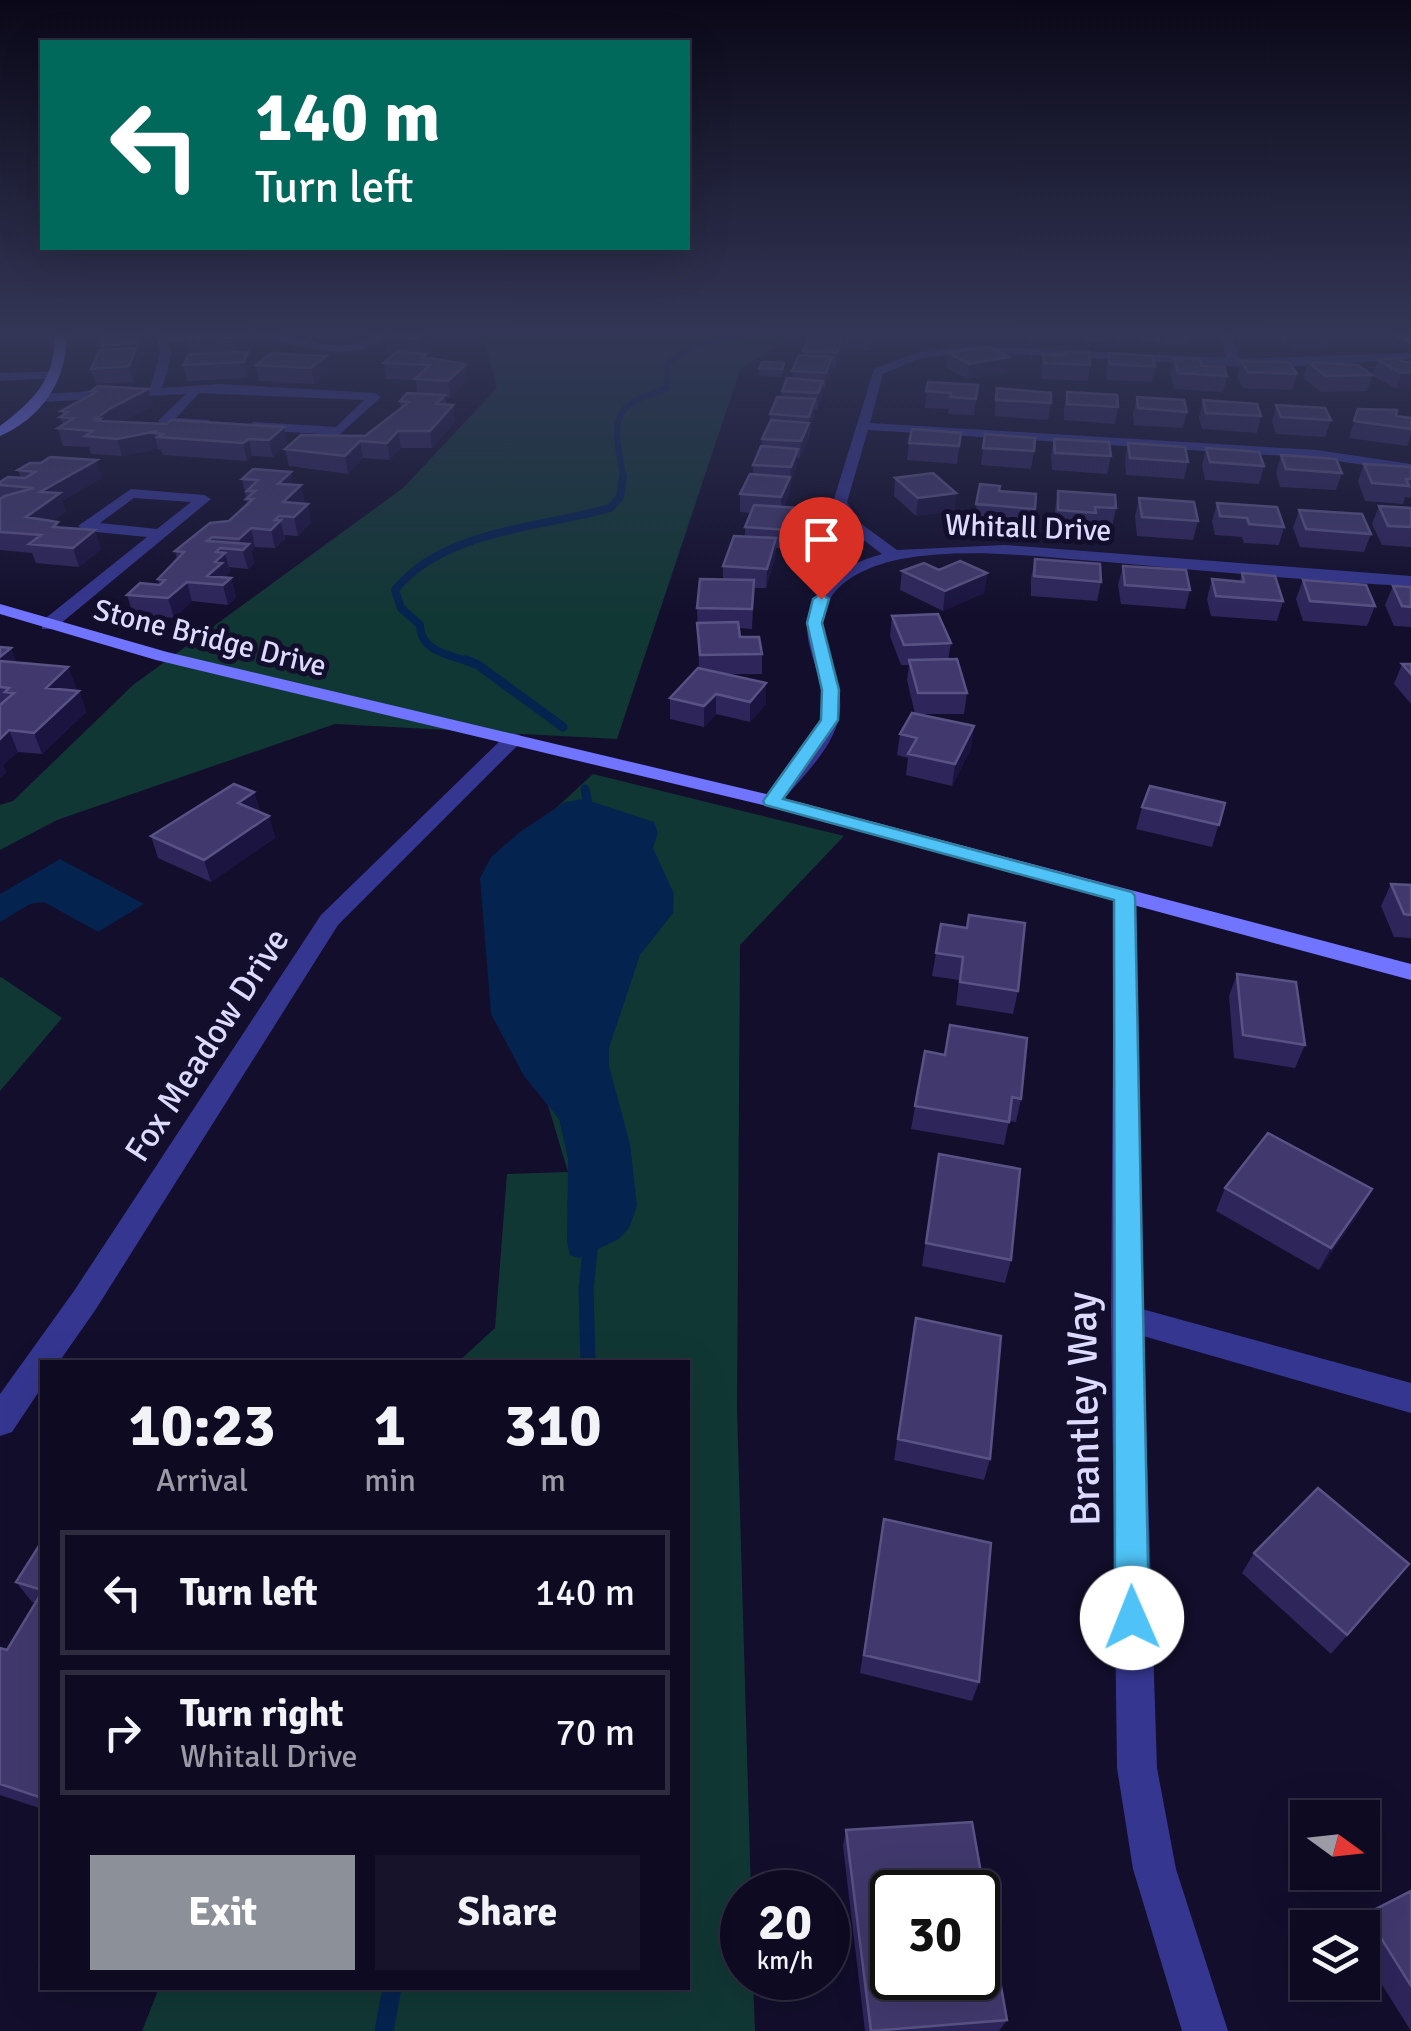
<!DOCTYPE html>
<html lang="en">
<head>
<meta charset="utf-8">
<style>
  body { margin:0; font-family:Signika,sans-serif; background:#17132a; color:#f1f3f6; height:100vh; display:flex; flex-direction:column; font-size:38px; white-space:nowrap }
  * { box-sizing:border-box; margin:0 }
  p { font-size:32px; color:#9b9aa5 }
  .icon { flex:none; width:55px; height:55px; fill:none; stroke:currentColor; stroke-width:2; stroke-linecap:round; stroke-linejoin:round }
  .map { position:relative; flex:1; overflow:hidden }
  .details { position:absolute; left:40px; top:1360px; width:650px; height:630px; display:flex; flex-direction:column; background:#0e0a21; border-radius:0px; box-shadow:0 10px 40px #0002,0 0 0 2px #2e2b3f }
  .details>* { flex:none }
  .guide { position:absolute; left:40px; top:40px; width:650px; height:210px; border-radius:0px; box-shadow:0 10px 40px #0002,0 0 0 2px #2e2b3f; background:#00695c; color:#fff; overflow:hidden }
  .needle { width:65px; rotate:105deg }
  .controls { position:absolute; left:1290px; top:1800px; display:grid; gap:20px }
  .controls a { display:grid; place-items:center; width:90px; height:90px; border-radius:0px; background:#0e0a21; box-shadow:0 10px 40px #0002,0 0 0 2px #2e2b3f; font-size:50px }
  .speed { position:absolute; left:720px; top:1870px; display:flex; gap:20px; font-size:50px; font-weight:700; text-align:center }
  .speed>* { display:grid; place-content:center; width:130px; height:130px; border-radius:50%; background:#0e0a21; box-shadow:0 10px 40px #0002,0 0 0 2px #2e2b3f; line-height:1 }
  .speed small { font-size:25px; font-weight:400 }
  .speed .limit { border:5px solid #111; border-radius:15px; background:#fff; color:#111 }
  .pin { position:absolute; display:grid; place-items:center; width:85px; height:85px; color:#fff; margin:-102px -42px; border-radius:50% 50% 50% 0; rotate:-45deg; box-shadow:0 0 10px #0007 }
  .pin .icon { rotate:45deg }
  .me { position:absolute; width:110px; margin:-55px; rotate:359deg; stroke-linejoin:round; filter:drop-shadow(0 0 8px #0008) }
  .turn { display:flex; align-items:center; gap:35px; height:210px; padding:0 50px; font-size:45px }
  .turn .icon { width:130px; height:130px; stroke-width:2.5 }
  .turn b { display:block; font-size:70px; line-height:85px }
  .eta { display:flex; justify-content:space-evenly; align-items:center; height:170px; text-align:center }
  .eta b { font-size:60px; font-weight:800; line-height:70px }
  .primary-button { display:flex; gap:20px; margin-top:auto; padding:20px 50px }
  .primary-button a { flex:1; height:115px; border-radius:0px; background:#8c9099; color:#fff; font-size:40px; font-weight:800; line-height:115px; text-align:center }
  .primary-button a+a { background:#17132a; color:#f1f3f6 }
  ul { padding:0; list-style:none }
  li { display:flex; align-items:center; gap:30px; height:125px; margin:0 20px 15px; padding:0 30px; border:5px solid #2e2b3f; border-radius:0px }
  li div { flex:1 }
  li b { display:block; font-size:38px }
  li em { font-style:normal }
  .map>svg:first-child { display:block }
  .green { fill:#113734 }
  .water { fill:#05234f }
  .lines { fill:none; stroke-linecap:round; stroke-linejoin:round }
  .stream-far4 { stroke:#05234f; stroke-width:6 }
  .stream-far3 { stroke:#05234f; stroke-width:8 }
  .stream-far2 { stroke:#05234f; stroke-width:9 }
  .stream-far1 { stroke:#05234f; stroke-width:15 }
  .stream { stroke:#05234f; stroke-width:19 }
  .street { fill:#353690; fill-rule:evenodd }
  .secondary { fill:#7174ff; fill-rule:evenodd }
  .wall { fill:#2e265b }
  .shaded-wall { fill:#1b1441 }
  .building { fill:#41396d; stroke:#595284; stroke-width:2.5; fill-rule:evenodd }
  .route { fill:#4fc3f7; stroke:#337fa1; stroke-width:2.5 }
  .labels { text-anchor:middle; dominant-baseline:central; stroke-width:10; stroke-linejoin:round; paint-order:stroke }
  .far-street-label { font-size:30px; fill:#dcdaff; stroke:#120e2c }
  .street-label { font-size:35px; fill:#dcdaff; stroke:#120e2c }
  .near-street-label { font-size:42px; fill:#dcdaff; stroke:#120e2c }
</style>
</head>
<body>
<div class="map">
<svg width="1411" height="2031" viewBox="0 0 1411 2031">
  <rect width="100%" height="100%" fill="#120e2c"/>
  <path class="green" d="M482 333H796L740 370 617 739 335 724 57 820 0 850V805L13 801 133 685 403 488 497 388Z
    M593 774 844 836 740 945 737 1408 751 1892H742V1978H753L755 2031H142L159 1988H688V1362H458L495 1328 507 1174 568 1172 480 878Z
    M1 977 62 1018 0 1091V978Z"/>
  <path class="water" d="M584 799 654 822 658 833 653 848 674 894 673 913 640 955 609 1048V1066L630 1144 637 1206 629 1228 619 1239 579 1258 570 1255 567 1242 568 1159 559 1119 524 1076 491 1014 480 878 491 857 520 832 565 802Z
    M60 859 144 904 98 932 44 902 30 904 0 922V894Z"/>
  <g class="lines">
    <path class="stream-far4" d="M623 479C622 455 606 422 630 404 640 396 655 394 667 388V364L695 345 750 333"/>
    <path class="stream-far3" d="M473 663C451 655 420 652 420 625L401 608 395 590C443 530 540 528 610 508L620 497 623 477"/>
    <path class="stream-far2" d="M466 660 478 665 563 727
      M585 789 590 814"/>
    <path class="stream-far1" d="M588 1362 586 1289 591 1242"/>
    <path class="stream" d="M384 2031 392 1988"/>
    <path class="street" d="M156 333C189 333 229 331 265 333 303 335 335 357 371 337V333H383L381 341C340 364 307 344 265 340 234 336 201 339 169 342L172 354 162 388 220 384 375 393 381 397 339 435 254 430 247 426 254 422 336 427 364 400 199 393 176 418 209 420 210 423C199 430 169 428 158 421L186 394 41 402 35 398 41 394 150 388 160 354Z
      M1219 333H1231L1239 359 1411 353V359L1268 368 975 352 921 358 883 374 870 423 1317 450 1411 464V472L1317 458 868 430 847 502 860 523 897 550 1005 545 1411 576V586C1309 581 1208 571 1107 562 1039 557 969 547 901 559 876 564 843 576 830 599 808 637 848 678 839 718 831 751 800 779 779 805H765L762 801C781 775 811 752 820 720 827 694 815 669 809 644 798 594 839 566 882 554L849 529 833 502 874 369 919 352 975 346 1227 358Z
      M62 371 58 378 0 381V373Z
      M131 489 204 495 211 499 54 629H42V621L147 537 86 531 78 526ZM134 498 191 502 157 529 100 523Z
      M513 733 520 735V743L338 925 96 1309 59 1362H42V1387L12 1432 0 1436V1394L74 1291 321 915 506 735Z
      M1125 889 1136 896 1142 1309 1411 1383V1413L1143 1336 1157 1768 1176 1869 1228 2031H1182L1133 1869 1117 1768 1111 1318 1114 896Z"/>
    <path class="secondary" d="M54 333H66C69 378 42 418 0 436V426C34 400 57 378 54 333Z
      M1391 333 1411 336V344L1392 335Z
      M0 604 167 652 779 797 1411 964V980L767 806 156 660 0 614Z"/>
  </g>
  <path class="wall" d="M102 333H141L144 341 143 358 139 359 140 363 133 382 96 384 91 369 102 350Z
    M187 333H252L254 343 242 352H248L251 367 247 378 187 381 183 365 218 353 187 351 183 336Z
    M388 333H436V337L419 353 386 352 384 336Z
    M833 333H873L870 350 841 348 836 368H831L825 389 822 388V397L817 410H815L808 440 800 458H797V466L790 485 789 495 784 507 798 508 797 527 789 549 776 548 775 557 766 588H754L752 629 739 628 740 637 762 654V674H728L766 704 750 722 716 714 704 727 670 719V698L699 668 697 608 723 579V566L745 536V527L751 513 740 512V494L753 474V465L762 446V439L770 423V414L781 397 782 391 792 379V371L803 356V351L832 338Z
    M899 333H930L929 335Z
    M1021 333H1051L1050 339 1021 337Z
    M1080 333H1124L1122 343 1081 340Z
    M1140 333H1190L1187 347 1140 340Z
    M1270 333H1330L1326 347 1292 349 1270 335Z
    M1066 351 1090 365 1088 381 1041 379 1043 354 1066 355Z
    M948 353 1009 357 1007 373 967 379 947 368Z
    M1109 353 1155 367 1152 382 1107 380 1106 369Z
    M426 354 427 358 468 379 450 398 445 397 446 405H453L455 422 432 448H401L390 460 363 458 348 474 289 466 285 449 365 436 401 408 400 401 417 394 416 380 386 379 384 363Z
    M326 356 329 372 314 384 259 381 256 365Z
    M1174 358 1227 376 1223 392 1174 389 1170 373Z
    M1378 360 1411 362 1396 389 1372 375Z
    M1241 361 1297 374 1292 390 1243 388 1237 377Z
    M1308 362 1372 375 1367 391 1321 392 1303 378Z
    M784 363V371L781 377 759 376V368Z
    M928 382 978 385 974 415 948 414 949 409 925 408Z
    M997 388 1051 403 1048 420 994 416Z
    M148 389 153 406 121 422 166 424 172 420 288 444 273 457 252 456 247 461 163 455 161 450 158 449 122 456 91 454 89 447 63 446 58 428 63 425 60 417 63 415 61 411 92 395 91 391Z
    M1067 392 1118 407 1115 424 1064 420V408Z
    M1137 397 1187 412 1183 428 1134 425 1133 413Z
    M1203 400 1261 416 1257 433 1202 429 1199 417Z
    M1276 405 1331 420 1325 437 1276 434 1272 422Z
    M1358 409 1411 418V436L1407 446 1349 438Z
    M961 433 957 464 907 460 909 443Z
    M985 434 1034 451 1031 469 981 465Z
    M1054 439 1111 456 1107 474 1052 470 1051 456Z
    M1128 443 1188 462 1184 479 1126 475 1125 460Z
    M1206 448 1264 466 1259 484 1205 480 1202 466Z
    M1281 455 1342 473 1336 490 1280 487 1276 473Z
    M1364 464 1411 467V498L1405 497 1403 504 1365 501 1358 481Z
    M18 470 102 478 62 501 66 511 52 521 60 527 101 549 79 567 36 563 32 553 0 550V482L21 478Z
    M895 478 956 493 954 511 916 516 894 496Z
    M242 479 293 485 304 503 311 522 298 536 284 535 285 539 275 548 255 547 251 551 254 563 248 569 229 567 230 572 225 576 231 578 236 597 228 605 192 601 174 618 133 614 127 595 159 585 158 579 177 559 175 551 229 521 248 504 246 499 248 497H246Z
    M980 484 999 491 1035 509 1031 527 974 522Z
    M1058 491 1116 508 1112 527 1093 525 1092 532 1055 529V510Z
    M1139 498 1198 521 1193 540 1137 536 1135 516Z
    M1217 503 1284 527 1279 545 1244 543 1242 537 1215 535 1212 521Z
    M1379 506 1411 508V547L1382 545 1372 524Z
    M1299 510 1371 534 1364 552 1300 547 1293 528Z
    M1035 559 1101 582 1097 601 1031 596V578Z
    M1123 566 1190 590 1185 609 1121 604 1118 585Z
    M902 571 987 573 984 593 943 611 900 590Z
    M1242 573 1283 601 1277 621 1211 616 1207 599 1212 579 1240 581Z
    M1303 580 1375 606 1367 626 1303 621 1296 599Z
    M1393 586 1411 587V627L1394 626 1385 605Z
    M892 616 951 643 948 659 967 693 964 714H915L974 726 971 748 952 786 906 775 908 758 897 755 900 734 915 714 907 680 909 665H901L890 636Z
    M0 647 11 648 16 662 68 667 76 688 73 690 79 691 86 712 42 754 18 752 3 765 6 772 0 778Z
    M1402 664H1411V704L1394 684Z
    M254 792 260 812 269 816 275 838 211 882 158 858 151 836Z
    M1225 803 1212 847 1136 829 1142 807Z
    M1391 884 1411 885V938L1394 937 1381 906Z
    M941 924 1018 991 1013 1014 956 1005 959 980 932 976Z
    M1237 974 1305 1045 1295 1068 1234 1058 1229 996Z
    M925 1051 1021 1099 1016 1122 1009 1121 1004 1145 911 1129Z
    M939 1154 1011 1260 1005 1283 922 1266Z
    M1225 1188 1360 1212 1319 1270 1216 1211Z
    M916 1318 990 1459 984 1480 894 1460Z
    M884 1519 979 1682 972 1701 860 1673Z
    M42 1541V1809L0 1795V1648L7 1650 36 1603 32 1602 16 1582Z
    M1254 1553 1393 1584 1331 1654 1242 1573Z
    M846 1830 1007 2020 999 2031H865L843 1846Z
    M1411 1891V2031L1362 1953V1928H1349L1366 1914Z"/>
  <path class="shaded-wall" d="M139 333H141L144 341 143 358 139 359 140 363 133 382 129 366 106 362 101 346Z
    M243 333H252L254 343 239 354 236 339Z
    M422 333H436V337L419 353 417 338Z
    M842 338 841 354 836 368 837 353Z
    M248 352 251 367 247 378 244 362Z
    M326 356 329 372 314 384 311 368Z
    M832 357 831 373 825 389 826 373Z
    M1009 357 1007 373 967 379 969 364Z
    M466 364 468 379 450 398 448 381Z
    M1411 372V388L1396 389 1401 373Z
    M823 381 822 397 817 410 818 393Z
    M148 389 153 406 116 425 100 436 95 419 111 408Z
    M815 399V416L808 434 809 417Z
    M453 405 455 422 432 448 430 431Z
    M809 423 808 440 800 458 801 441Z
    M284 427 288 444 273 457 269 440Z
    M157 431 154 433 158 449 122 456 117 439Z
    M398 431 401 448 390 460 387 443Z
    M249 439 252 456 247 461 243 443Z
    M360 441 363 458 348 474 345 456Z
    M798 449 797 466 790 485 791 467Z
    M97 460 102 478 62 501 66 511 33 535 26 517 40 492Z
    M291 472 294 490 278 484Z
    M790 477 789 495 781 515V497Z
    M301 485 305 503 283 502Z
    M956 493 954 511 916 516 918 498Z
    M308 504 311 522 298 536 294 517Z
    M798 508 797 527 789 549 790 530Z
    M279 516 285 539 275 548 271 530 275 520Z
    M251 528 255 547 251 551 254 563 248 569 239 539Z
    M95 530 101 549 79 567 73 548Z
    M776 538 775 557 766 588 767 569Z
    M220 548 222 555 225 553 230 572 225 576 227 582 231 578 236 597 228 605 223 585 207 576 216 552Z
    M987 573 984 593 943 611 945 591Z
    M187 582 192 601 174 618 168 598Z
    M11 648 19 669H0V657Z
    M68 667 76 688 54 708 46 688Z
    M766 683V704L750 722V702Z
    M79 691 86 712 42 754 34 733Z
    M716 694V714L704 727V706Z
    M974 726 971 748 952 786 955 764Z
    M9 730 18 752 3 765 6 772 0 778V739Z
    M254 792 260 814 238 803Z
    M269 816 275 838 211 882 204 860Z
    M1372 1189 1360 1212 1319 1270 1331 1248Z
    M1409 1564 1393 1584 1331 1654 1347 1635Z"/>
  <path class="building" d="M103 333H139V343L101 346Z
    M187 333H243L236 339 183 336Z
    M388 333H422L417 338 384 336Z
    M809 337 842 338 837 353 803 351Z
    M988 347 1009 357 969 364 948 353Z
    M136 348 129 366 91 369 100 350Z
    M1066 351 1089 352 1090 365 1044 363 1043 354 1067 355Z
    M248 352 244 362 183 365 189 354Z
    M396 352 426 354 423 357 466 364 448 381 415 379 430 365 384 363Z
    M272 353 326 356 311 368 256 365Z
    M1109 353 1153 356 1155 367 1110 364Z
    M799 355 832 357 826 373 792 371Z
    M1174 358 1200 359 1202 366 1224 367 1227 376 1178 373Z
    M1396 358 1404 362H1411V372L1401 373 1378 360Z
    M1241 361 1289 362 1297 374 1248 372Z
    M762 362 784 363 782 369 759 368Z
    M1308 362 1358 365 1372 375 1326 376Z
    M787 378 823 381 818 393 782 391Z
    M928 382 978 385 976 399 950 397 951 393 926 391Z
    M98 386 148 389 111 408 95 419H100L97 421 166 424 172 420 284 427 269 440 249 439 243 443 158 437 163 434 154 433 157 431 117 439 85 436 93 431 58 428 74 418 60 417 68 412 61 411 98 391H91Z
    M997 388 1051 393V403L996 400Z
    M1067 392 1117 395 1118 407 1067 404Z
    M407 393 445 395 436 404 453 405 430 431H398L387 443 360 441 345 456 285 449 301 435 365 436 409 402 400 401Z
    M777 397 815 399 809 417 770 414Z
    M1137 397 1184 400 1187 412 1138 408Z
    M1203 400 1257 404 1261 416 1206 413Z
    M1276 405 1325 408 1331 420 1281 417Z
    M1358 409 1397 410 1396 416 1411 418V429L1354 421Z
    M771 420 809 423 801 441 762 439Z
    M912 429 961 433 959 446 909 443Z
    M985 434 1035 438 1034 451 983 448Z
    M1054 439 1109 442 1111 456 1055 453Z
    M1128 443 1185 447 1188 462 1130 458Z
    M761 446 798 449 791 467 753 465Z
    M1206 448 1259 452 1264 466 1210 462Z
    M1281 455 1336 459 1342 473 1286 469Z
    M50 457 97 460 40 492 60 493 26 517 58 522 53 527 95 530 73 548 29 544 41 535 0 532V499L5 496 34 488 0 485V482L8 477 25 478 35 472 18 470 30 463H41Z
    M1364 464 1411 467V479H1406L1409 486 1372 483Z
    M253 469 291 472 278 484 301 485 283 502 308 504 294 517 279 516 275 520H281L271 530 251 528 239 539 212 537 207 541 249 544 243 550 220 548 216 552 225 553 215 562 222 563 207 576 231 578 223 585 187 582 168 598 127 595 140 583 160 585 165 580 158 579 184 552 175 551 210 523 229 521 253 499H246L255 491H247L258 480 242 479Z
    M933 473 956 493 918 498 895 478Z
    M750 474 790 477 781 497 740 494Z
    M980 484 1000 486 999 491 1036 494 1035 509 976 504Z
    M1058 491 1115 495 1116 508 1095 507 1096 513 1058 510Z
    M1139 498 1194 502 1198 521 1142 517Z
    M1217 503 1277 507 1284 527 1249 524 1247 518 1220 516Z
    M754 505 798 508 790 530 745 527Z
    M1379 506 1411 508V527L1388 526Z
    M1299 510 1362 514 1371 534 1306 529Z
    M734 536 776 538 767 569 723 566Z
    M1035 559 1100 564 1101 582 1034 576Z
    M960 561 987 573 945 591 902 571 924 563 939 570Z
    M1123 566 1186 570 1190 590 1125 585Z
    M1242 573 1275 576 1283 601 1216 596 1212 579 1244 582Z
    M700 579 754 580 752 609 697 608Z
    M1303 580 1366 585 1375 606 1310 601Z
    M1393 586 1411 587V607L1402 606Z
    M938 614 951 643 904 645 892 616Z
    M738 622 740 637H759L762 654 700 655 697 623Z
    M0 647 11 648 0 657Z
    M957 659 967 693H918L909 660Z
    M0 661 68 667 46 688 79 691 34 733 9 730 0 739V705L14 693 5 692 9 688 0 687Z
    M1402 664H1411V674Z
    M698 668 766 683 750 702 716 694 704 706 670 698Z
    M912 713 974 726 955 764 908 754 917 738 900 734Z
    M234 784 254 792 238 803 269 816 204 860 151 836Z
    M1150 786 1225 803 1219 825 1142 807Z
    M1391 884 1411 885V915L1404 914Z
    M969 915 1025 923 1018 991 960 982 963 957 936 953 941 924 967 928Z
    M1237 974 1296 982 1305 1045 1243 1035Z
    M950 1025 1027 1038 1021 1099 1012 1097 1009 1122 915 1106 925 1051 945 1055Z
    M1268 1133 1372 1189 1331 1248 1225 1188Z
    M939 1154 1020 1169 1011 1260 926 1243Z
    M916 1318 1001 1336 990 1459 898 1439Z
    M1318 1488 1409 1564 1347 1635 1254 1553Z
    M884 1519 991 1543 979 1682 864 1655Z
    M42 1541V1590L16 1582Z
    M42 1592V1791L39 1797 0 1784V1648L7 1650Z
    M972 1822 1007 2020 871 2031 846 1830ZM892 1892H978V1978H892Z
    M1411 1891V1986L1366 1914Z"/>
  <linearGradient id="sky" x2="0" y2="1"><stop stop-color="#0a0818"/><stop offset="0.54" stop-color="#333656"/><stop offset="1" stop-color="#333656" stop-opacity="0"/></linearGradient>
  <rect width="1411" height="617" fill="url(#sky)"/>
  <path class="route" d="M821 594 829 599 822 623 839 690 838 720 783 799 1132 892 1135 896 1149 1618 1144 1630 1132 1635 1120 1630 1115 1618 1114 900 765 805 763 801 821 720 822 690 807 623 813 599Z"/>
  <g class="labels">
    <g class="far-street-label">
      <text transform="translate(1028 528) rotate(2)">Whitall Drive</text>
      <text transform="translate(210 638) rotate(14)">Stone Bridge Drive</text>
    </g>
    <g class="street-label">
      <text transform="translate(207 1045) rotate(-57)">Fox Meadow Drive</text>
    </g>
    <g class="near-street-label">
      <text transform="translate(1084 1409) rotate(-91)">Brantley Way</text>
    </g>
  </g>
</svg>
<div class="controls">
<a><svg class="needle" viewBox="-14 -14 28 28"><path d="M0-13l5 13h-10z" fill="#e53935"/><path d="M0 13l5-13h-10z" fill="#9b9aa5"/></svg></a>
<a><svg class="icon" aria-label="layers" viewBox="0 0 24 24"><path d="M12 4l9 5-9 5-9-5zM3 14l9 5 9-5"/></svg></a>
</div>
<div class="speed"><div>20<small>km/h</small></div><div class="limit">30</div></div>
<div class="pin" style="left:821px;top:599px;background:#d93025"><svg class="icon" aria-label="arrive" viewBox="0 0 24 24"><path d="M6 21V4h12l-3 4 3 4H6"/></svg></div>
<svg class="me" style="left:1132px;top:1618px" viewBox="-20 -20 40 40"><circle r="19" fill="#fff"/><path d="M0-13L10 11 0 6-10 11z" fill="#4fc3f7"/></svg>
<div class="guide">
<div class="turn"><svg class="icon" aria-label="left" viewBox="0 0 24 24"><path d="M17 20v-9H6M10 6l-5 5 5 5"/></svg><div><b>140 m</b>Turn left</div></div>
</div>
<section class="details">
<div class="eta">
<div><b>10:23</b><p>Arrival</p></div>
<div><b>1</b><p>min</p></div>
<div><b>310</b><p>m</p></div>
</div>
<ul>
<li><svg class="icon" aria-label="left" viewBox="0 0 24 24"><path d="M17 20v-9H6M10 6l-5 5 5 5"/></svg><div><b>Turn left</b></div><em>140 m</em></li>
<li><svg class="icon" aria-label="right" viewBox="0 0 24 24"><path d="M7 20v-9h11M14 6l5 5-5 5"/></svg><div><b>Turn right</b><p>Whitall Drive</p></div><em>70 m</em></li>
</ul>
<div class="primary-button"><a>Exit</a><a>Share</a></div>
</section>
</div>
</body>
</html>
